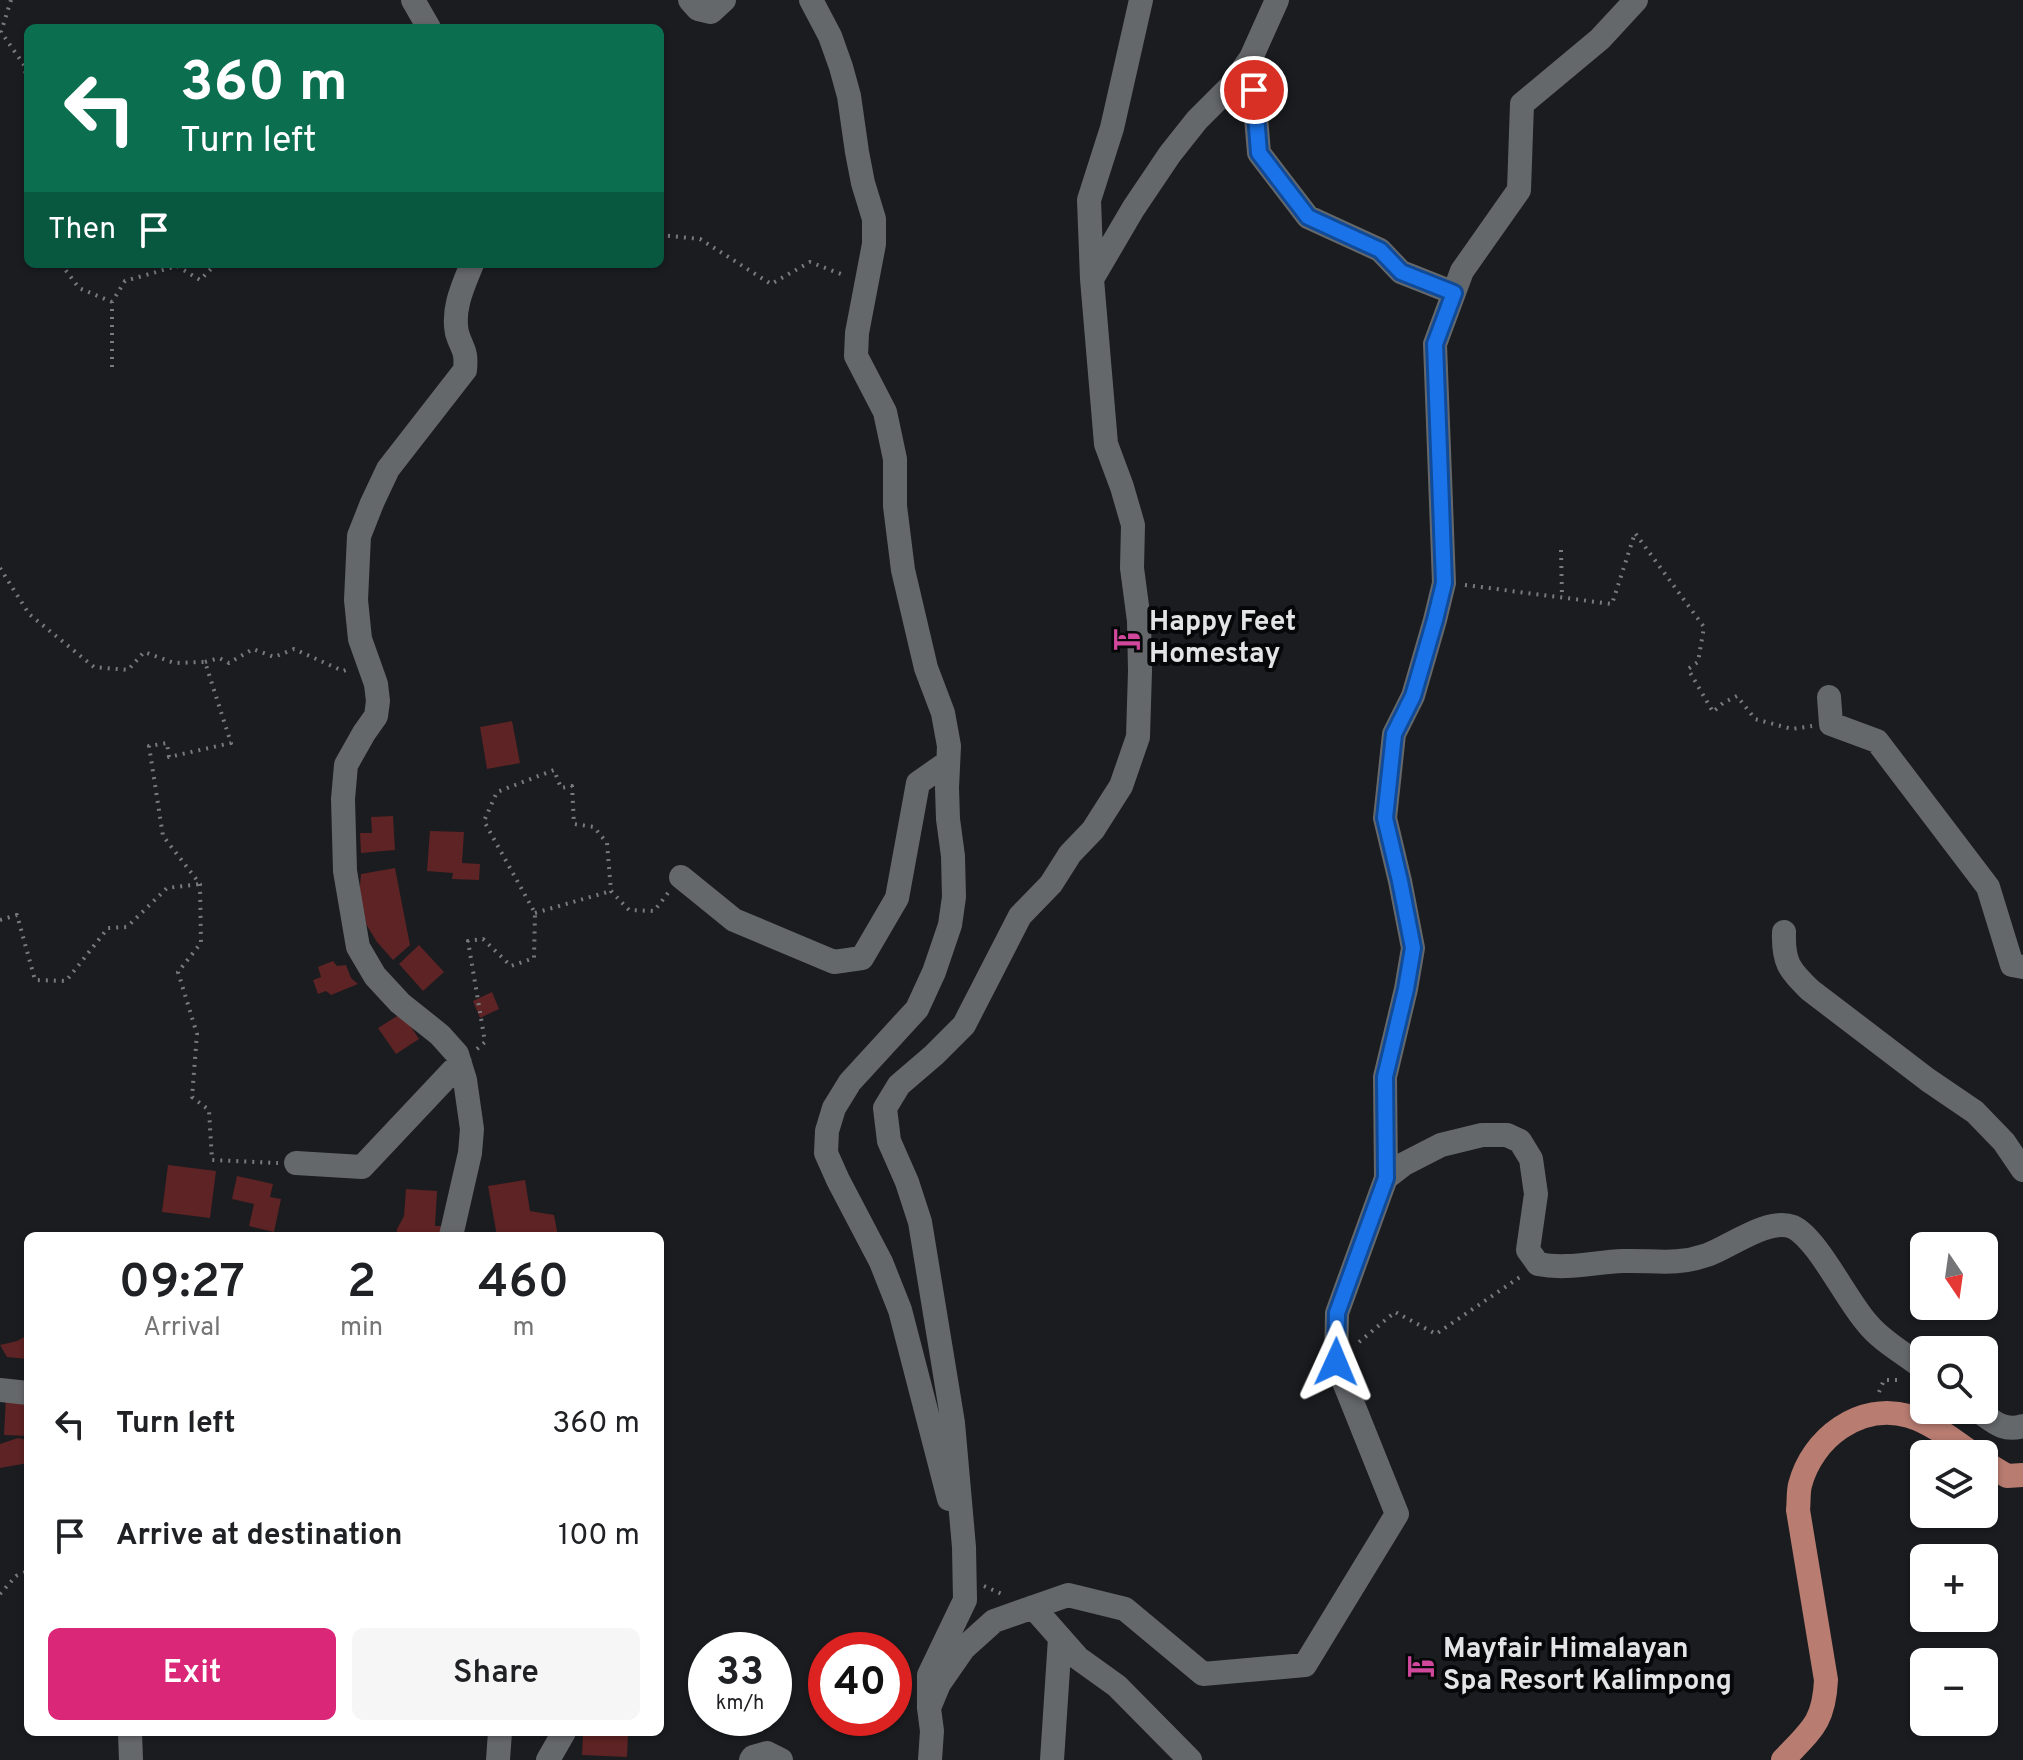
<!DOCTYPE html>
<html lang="en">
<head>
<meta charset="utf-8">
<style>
  body { margin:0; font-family:Overpass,sans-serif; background:#f6f6f6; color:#202124; height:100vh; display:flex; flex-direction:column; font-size:30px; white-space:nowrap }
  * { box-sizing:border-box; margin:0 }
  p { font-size:26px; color:#757577 }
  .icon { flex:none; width:44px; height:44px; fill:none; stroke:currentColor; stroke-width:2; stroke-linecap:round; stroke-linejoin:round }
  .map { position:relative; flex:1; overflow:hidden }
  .sheet { position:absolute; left:24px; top:1232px; width:640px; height:504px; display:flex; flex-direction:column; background:#fff; border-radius:12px; box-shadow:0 2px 6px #0004 }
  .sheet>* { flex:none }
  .guide { position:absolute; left:24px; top:24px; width:640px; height:244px; border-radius:12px; box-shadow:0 2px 6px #0004; background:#0b6e4f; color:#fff; overflow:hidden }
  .needle { width:52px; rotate:167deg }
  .fabs { position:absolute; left:1910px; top:1232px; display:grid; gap:16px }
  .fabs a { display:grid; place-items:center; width:88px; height:88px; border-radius:12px; background:#fff; box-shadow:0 2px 6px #0004; font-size:40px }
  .speed { position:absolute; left:688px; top:1632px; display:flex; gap:16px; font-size:40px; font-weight:700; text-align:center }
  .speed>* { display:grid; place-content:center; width:104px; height:104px; border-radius:50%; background:#fff; box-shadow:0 2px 6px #0004; line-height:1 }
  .speed small { font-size:20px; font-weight:400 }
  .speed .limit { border:12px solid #d22; background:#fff; color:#111 }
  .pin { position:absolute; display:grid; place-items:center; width:68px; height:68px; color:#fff; margin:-34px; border:4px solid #fff; border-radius:50%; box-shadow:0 2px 8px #0007 }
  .me { position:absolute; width:88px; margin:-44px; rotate:1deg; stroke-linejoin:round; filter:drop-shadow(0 0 6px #0008) }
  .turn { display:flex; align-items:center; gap:28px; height:168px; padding:0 24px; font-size:36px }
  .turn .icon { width:104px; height:104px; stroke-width:2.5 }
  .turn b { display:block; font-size:56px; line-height:68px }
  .then { display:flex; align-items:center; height:76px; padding:0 24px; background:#0003; gap:16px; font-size:30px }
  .eta { display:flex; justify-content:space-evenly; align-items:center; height:136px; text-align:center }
  .eta b { font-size:48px; font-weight:600; line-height:56px }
  .cta { display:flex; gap:16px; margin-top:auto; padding:16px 24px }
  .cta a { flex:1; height:92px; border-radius:12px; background:#db2777; color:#fff; font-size:32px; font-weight:600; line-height:92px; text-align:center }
  .cta a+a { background:#f6f6f6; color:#202124 }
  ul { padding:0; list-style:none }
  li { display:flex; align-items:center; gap:24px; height:112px; padding:0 24px }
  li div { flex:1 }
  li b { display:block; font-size:30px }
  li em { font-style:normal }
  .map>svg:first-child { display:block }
  .building { fill:#5e2324 }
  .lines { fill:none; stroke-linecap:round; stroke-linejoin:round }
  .path { stroke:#787a7c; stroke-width:4; stroke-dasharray:2 6; stroke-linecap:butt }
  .minor { stroke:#65686b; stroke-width:24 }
  .major { stroke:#b87c71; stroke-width:24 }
  .route-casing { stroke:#114b97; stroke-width:20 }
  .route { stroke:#1a73e8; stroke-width:14 }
  .labels { text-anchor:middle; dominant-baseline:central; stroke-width:8; stroke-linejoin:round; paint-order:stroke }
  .poi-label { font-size:28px; font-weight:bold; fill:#e3e4e6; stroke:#060708; text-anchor:start }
</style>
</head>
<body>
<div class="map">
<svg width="2023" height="1760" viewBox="0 0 2023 1760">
  <rect width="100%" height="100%" fill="#1a1c1f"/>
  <path class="building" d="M512 721 520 763 487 769 480 727Z
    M393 816 395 850 361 853 360 833H372L371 817Z
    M430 831 464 832 462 863 480 864 479 880 452 879 453 873 427 871Z
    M395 868 410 945 393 960 377 942 366 924 359 896 361 874Z
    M419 945 444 972 423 991 399 964Z
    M333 961 337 966 346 965 351 978 358 984 331 995 326 991 318 994 313 980 321 977 318 967Z
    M492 992 499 1009 480 1018 473 1001Z
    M402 1013 419 1039 396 1054 378 1028Z
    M168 1165 216 1171 210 1218 162 1212Z
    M237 1176 273 1184 270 1197 281 1199 274 1232 249 1226 254 1204 232 1199Z
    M525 1180 530 1211 554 1215 558 1236H497L488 1186Z
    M406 1189 437 1191 435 1226H442V1236H396L397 1229 404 1216Z
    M26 1336H28V1359L7 1357 0 1345 17 1341Z
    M6 1397 28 1398V1436L4 1435Z
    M18 1438 28 1440V1463L0 1468V1444Z
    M583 1732H618V1736H628L627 1757 582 1755Z"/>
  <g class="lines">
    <path class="path" d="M11 0 1 32 24 65 28 86
      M660 235 700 239 771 284 810 262 846 276
      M61 264 79 288 112 302
      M539 264H542
      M112 367V302L125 281 177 266 200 280 214 266 213 264
      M1561 550 1562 597
      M0 568 29 614 94 667 128 670 144 652 174 663 205 662 231 743 169 757 167 743 149 746 163 836 200 884 201 943 178 972 197 1034 192 1097 209 1110 212 1160 278 1163
      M1465 585 1612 604 1635 533 1704 627 1698 662 1688 669 1713 712 1723 703 1737 696 1755 719 1792 729 1812 726
      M205 662 219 658 229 663 253 649 274 657 294 649 343 671 349 669
      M535 913 611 891
      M0 920 17 915 35 980 66 981 108 928 127 927 167 888 200 884
      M477 1049 485 1042 468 941 483 939 511 966 534 958 535 913 484 821 497 792 554 770 561 788 572 786 574 824 594 827 607 843 611 891 629 910 654 911 668 893
      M1359 1342 1395 1312 1436 1334 1520 1277
      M1879 1392 1884 1380H1902
      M984 1586 1002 1594
      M0 1594 16 1576 28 1571"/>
    <path class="minor" d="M413 0 429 28
      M690 0 698 9 711 12 724 0
      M811 0 830 36 841 67 849 96 857 152 863 183 874 219V244L857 333 856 356 885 412 895 459V506L903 570 926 668 943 713 949 746 947 788 948 819 953 856 954 897 950 925 934 972 917 1009 850 1082 834 1108 827 1131 826 1153 838 1180 881 1262 900 1310 949 1499
      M1251 58 1259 153 1308 217 1380 250 1401 272 1454 293
      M1092 279 1089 200 1112 128 1141 0
      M1829 697 1831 724 1877 741 1988 887 2012 965 2023 967
      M681 877 734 920 834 962 862 958 897 898 918 783 948 762
      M1784 932C1783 962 1789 970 1810 990L1928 1080 1975 1112 2004 1142 2023 1170
      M296 1163 362 1167 460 1063
      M1386 1178 1404 1164 1441 1145 1482 1135H1507L1520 1141 1531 1159 1536 1194 1528 1250 1538 1264C1567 1270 1594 1262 1623 1261 1655 1260 1675 1266 1707 1255 1730 1247 1768 1217 1793 1227 1817 1238 1847 1301 1867 1323 1882 1342 1906 1354 1924 1369
      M451 1236 470 1153 472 1129 465 1080 457 1054 440 1035 400 1003 375 976 358 947 345 871 343 799 346 765 364 733 376 716 378 701 376 684 360 639 356 600 359 536 372 503 388 469 465 370C467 349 462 350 457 333 452 309 463 286 472 264
      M0 1390 28 1393
      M1977 1410C1993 1421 2002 1432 2023 1426
      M1033 1607 1078 1658 1117 1686 1190 1760
      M929 1708 939 1684 964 1648 994 1621 1068 1595 1125 1609 1203 1674 1305 1665 1397 1514 1336 1362 1337 1313 1386 1178 1385 1077 1406 989 1413 948 1400 881 1385 818 1394 734 1413 696 1435 620 1444 583 1435 344 1462 271 1519 190 1522 104 1600 39 1636 0
      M130 1732 131 1760
      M498 1760 500 1732
      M548 1760 564 1732
      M751 1760 753 1757 767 1753 781 1760
      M930 1760 932 1731 929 1708V1675L965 1600 964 1547 953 1423 920 1222 907 1182 889 1141 885 1108 899 1085 934 1055 964 1025 1020 916 1051 884 1070 854 1093 830 1121 786 1138 737 1140 671 1139 621 1132 568 1133 525 1122 487 1106 444 1092 279 1133 209 1170 154 1197 120 1232 85 1251 58 1277 0
      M1052 1760 1060 1638"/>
    <path class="major" d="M1984 1462 2007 1476 2023 1475
      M1783 1760C1811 1730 1824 1723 1826 1680L1798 1510C1799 1502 1798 1493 1800 1485 1812 1438 1860 1402 1909 1416 1932 1423 1953 1440 1973 1454"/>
  </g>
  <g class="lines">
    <g class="route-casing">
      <path id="route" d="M1254 90 1259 153 1308 217 1380 250 1401 272 1454 293 1435 344 1444 583 1435 620 1413 696 1394 734 1385 818 1400 881 1413 948 1406 989 1385 1077 1386 1178 1337 1313 1336 1362"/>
    </g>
    <use href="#route" class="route"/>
  </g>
  <defs>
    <g id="hotel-bare" transform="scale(2.16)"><path d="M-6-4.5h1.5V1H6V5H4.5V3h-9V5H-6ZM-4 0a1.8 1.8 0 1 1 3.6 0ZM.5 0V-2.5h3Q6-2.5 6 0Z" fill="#d1479c" stroke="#060708" stroke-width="2.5" paint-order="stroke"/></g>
  </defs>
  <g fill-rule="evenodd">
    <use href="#hotel-bare" x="1127" y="639"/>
    <use href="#hotel-bare" x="1421" y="1666"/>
  </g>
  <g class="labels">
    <g class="poi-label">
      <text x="1149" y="623">Happy Feet<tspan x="1149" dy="32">Homestay</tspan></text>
      <text x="1443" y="1650">Mayfair Himalayan<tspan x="1443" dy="32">Spa Resort Kalimpong</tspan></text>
    </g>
  </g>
</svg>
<div class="fabs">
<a><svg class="needle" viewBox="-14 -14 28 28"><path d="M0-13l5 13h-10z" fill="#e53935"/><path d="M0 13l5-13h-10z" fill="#757577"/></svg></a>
<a><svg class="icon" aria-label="search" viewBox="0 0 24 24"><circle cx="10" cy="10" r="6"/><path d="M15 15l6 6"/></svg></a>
<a><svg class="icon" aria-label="layers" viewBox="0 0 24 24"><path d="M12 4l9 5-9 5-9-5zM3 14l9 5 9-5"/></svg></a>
<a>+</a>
<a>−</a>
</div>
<div class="speed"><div>33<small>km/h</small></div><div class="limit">40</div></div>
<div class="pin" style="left:1254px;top:90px;background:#d93025"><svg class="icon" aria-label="arrive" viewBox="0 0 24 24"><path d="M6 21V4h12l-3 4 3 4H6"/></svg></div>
<svg class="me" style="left:1336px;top:1362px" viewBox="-20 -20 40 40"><path d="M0-17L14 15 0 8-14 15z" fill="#1a73e8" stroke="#fff" stroke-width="4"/></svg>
<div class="guide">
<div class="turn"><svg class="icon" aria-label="left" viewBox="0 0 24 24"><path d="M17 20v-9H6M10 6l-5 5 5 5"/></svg><div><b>360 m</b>Turn left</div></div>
<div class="then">Then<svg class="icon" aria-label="arrive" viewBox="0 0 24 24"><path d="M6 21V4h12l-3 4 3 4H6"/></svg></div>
</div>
<section class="sheet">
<div class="eta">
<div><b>09:27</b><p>Arrival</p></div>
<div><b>2</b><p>min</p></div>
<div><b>460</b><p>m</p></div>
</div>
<ul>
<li><svg class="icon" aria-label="left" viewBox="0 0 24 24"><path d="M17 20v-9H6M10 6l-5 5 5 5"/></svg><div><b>Turn left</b></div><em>360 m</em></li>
<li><svg class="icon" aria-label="arrive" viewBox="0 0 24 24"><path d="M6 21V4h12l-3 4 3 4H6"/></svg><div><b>Arrive at destination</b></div><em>100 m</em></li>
</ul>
<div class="cta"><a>Exit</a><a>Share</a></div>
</section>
</div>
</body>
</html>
